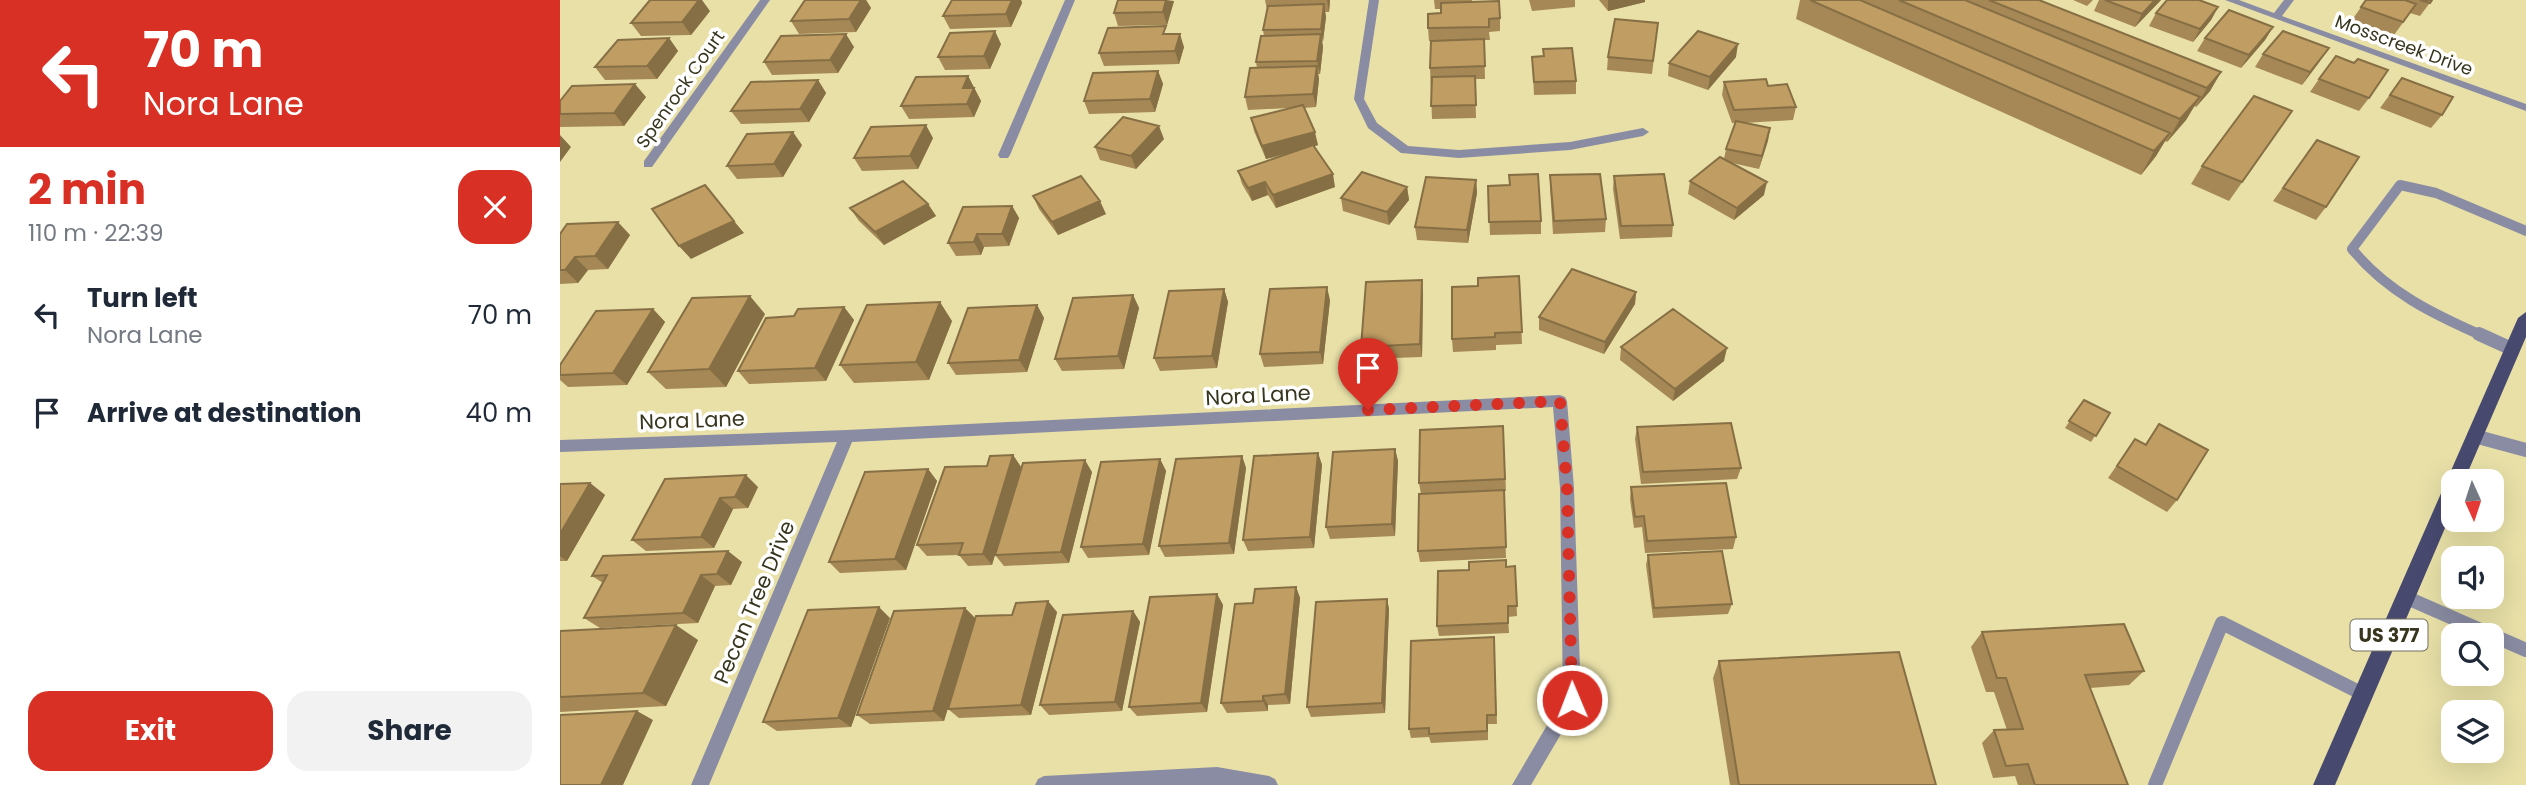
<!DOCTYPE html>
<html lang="en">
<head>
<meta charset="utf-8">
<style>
  body { margin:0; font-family:Poppins,sans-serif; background:#f2f2f3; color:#1f2937; height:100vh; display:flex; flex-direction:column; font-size:26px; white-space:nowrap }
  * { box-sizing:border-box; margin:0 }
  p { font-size:23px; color:#747a83 }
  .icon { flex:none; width:38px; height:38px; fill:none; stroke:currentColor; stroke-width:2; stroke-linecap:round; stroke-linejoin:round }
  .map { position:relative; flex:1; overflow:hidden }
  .details { display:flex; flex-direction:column; background:#fff; width:560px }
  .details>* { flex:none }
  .hud { background:#d93025; color:#fff; overflow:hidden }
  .needle { width:46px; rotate:177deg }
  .tools { position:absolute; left:1881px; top:469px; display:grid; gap:14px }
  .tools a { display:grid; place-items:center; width:63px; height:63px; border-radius:14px; background:#fff; box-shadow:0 7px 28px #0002; font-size:35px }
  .pin { position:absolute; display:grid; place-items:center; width:60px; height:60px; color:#fff; margin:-72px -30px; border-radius:50% 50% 50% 0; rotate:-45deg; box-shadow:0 0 7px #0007 }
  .pin .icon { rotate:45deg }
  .me { position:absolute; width:77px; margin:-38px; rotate:359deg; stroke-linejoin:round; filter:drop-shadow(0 0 5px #0008) }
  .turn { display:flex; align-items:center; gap:24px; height:147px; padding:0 28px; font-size:32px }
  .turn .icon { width:91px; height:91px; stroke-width:2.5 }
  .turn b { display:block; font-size:49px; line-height:60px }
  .round { display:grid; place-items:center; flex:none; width:74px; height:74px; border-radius:21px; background:#f2f2f3 }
  .headline { display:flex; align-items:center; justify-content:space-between; height:119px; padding:0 28px }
  h1 { font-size:42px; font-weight:700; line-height:52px; color:#d93025 }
  .action { display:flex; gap:14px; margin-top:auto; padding:14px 28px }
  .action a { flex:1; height:80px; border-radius:21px; background:#d93025; color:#fff; font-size:28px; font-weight:700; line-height:80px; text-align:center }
  .action a+a { background:#f2f2f3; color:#1f2937 }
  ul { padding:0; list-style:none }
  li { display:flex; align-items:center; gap:21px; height:98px; padding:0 28px }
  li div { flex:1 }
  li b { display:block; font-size:26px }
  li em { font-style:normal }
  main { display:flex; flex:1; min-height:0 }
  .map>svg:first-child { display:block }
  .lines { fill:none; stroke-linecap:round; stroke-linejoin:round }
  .lane-far1 { stroke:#8a8ca3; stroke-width:10 }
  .lane { stroke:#8a8ca3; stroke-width:14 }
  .street { fill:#8a8ca3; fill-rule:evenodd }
  .primary { fill:#47496f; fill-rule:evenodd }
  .wall { fill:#a58855 }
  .shaded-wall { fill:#866f45 }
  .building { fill:#c09e63; stroke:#866f45; stroke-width:2 }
  .route { stroke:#d93025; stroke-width:12; stroke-dasharray:0 21.6 }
  .labels { text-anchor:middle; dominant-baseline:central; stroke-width:7; stroke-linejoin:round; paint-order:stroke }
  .far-street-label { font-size:18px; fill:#39361f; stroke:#fff }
  .shield { fill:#fff; stroke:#747262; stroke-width:2 }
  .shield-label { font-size:19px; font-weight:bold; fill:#39361f }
  .street-label { font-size:21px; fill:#39361f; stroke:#fff }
</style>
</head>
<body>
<main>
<section class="details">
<div class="hud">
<div class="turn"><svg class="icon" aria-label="left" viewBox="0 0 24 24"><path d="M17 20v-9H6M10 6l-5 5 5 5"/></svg><div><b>70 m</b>Nora Lane</div></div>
</div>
<div class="headline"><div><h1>2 min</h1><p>110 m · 22:39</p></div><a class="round" style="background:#d93025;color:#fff"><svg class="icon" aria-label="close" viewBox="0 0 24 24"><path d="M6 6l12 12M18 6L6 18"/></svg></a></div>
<ul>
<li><svg class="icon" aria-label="left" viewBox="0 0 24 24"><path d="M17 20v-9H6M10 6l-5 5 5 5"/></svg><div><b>Turn left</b><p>Nora Lane</p></div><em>70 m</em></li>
<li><svg class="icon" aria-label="arrive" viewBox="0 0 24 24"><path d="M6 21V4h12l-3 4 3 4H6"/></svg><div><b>Arrive at destination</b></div><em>40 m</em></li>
</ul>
<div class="action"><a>Exit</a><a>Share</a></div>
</section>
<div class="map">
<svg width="1966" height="785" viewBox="0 0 1966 785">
  <rect width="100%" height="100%" fill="#e8e0a7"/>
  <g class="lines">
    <path class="lane-far1" d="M1923 336C1873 314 1827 292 1792 249L1840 185 1876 193 1966 231"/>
    <path class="lane" d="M1919 334 1952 349
      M1914 436 1966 450
      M1845 597 1966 650
      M1595 785 1662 623 1803 694"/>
    <path class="street" d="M200 0H210L92 167H84V161Z
      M505 0H515L450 155 448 158H440L438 155Z
      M809 0H819L804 99 817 123 848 146 899 150 1010 142 1083 128 1089 132 1083 136 1010 150 899 158 841 153 808 128 794 99Z
      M1665 0H1679L1714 13 1724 0H1734L1722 16 1966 104V111Z
      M1000 395 1005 397 1007 401 1014 488 1021 700 971 785H952L1003 698 1000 488 993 407 292 442 149 785H131L277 442 0 452V440L287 430Z
      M657 767 709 776 715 779 718 785H475L478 779 484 776Z"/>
    <path class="primary" d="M1966 312V337L1904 481H1894V507L1775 785H1753L1958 318Z"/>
  </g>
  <path class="wall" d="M245 0H306L311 8 296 32 239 34 231 21Z
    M392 0H461L462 3 451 27 390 29 383 16Z
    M705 0H770L769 12H765L766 17 763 41 762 42 763 47 760 74H758L759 79 756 107 744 108 758 145 753 147 775 187 716 208 708 195 692 201 682 184 678 171 738 150 706 159 694 131 691 118 729 108 688 110 685 97 697 68 696 62 704 36 703 30 707 10Z
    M874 0H912V2L940 18V31L929 32 930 40H924L925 79H915L916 118 872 119 870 68 871 41H869L868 28 881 13V9H875Z
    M969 0H1015V7L972 11Z
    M1039 0H1085V2L1048 11Z
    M1240 0H1479L1661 72 1650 91 1636 107 1634 106 1626 120 1607 142 1605 141 1596 156 1581 175 1236 19Z
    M1513 0H1533L1527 6Z
    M1539 0H1601L1575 27 1534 11Z
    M1806 0H1872L1860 16 1850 13 1834 35 1792 20Z
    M614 1 607 25 558 26 554 13Z
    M1658 7 1651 20 1633 42 1589 26 1596 13Z
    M150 11 131 35 81 36 71 23Z
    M1098 23 1092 74 1047 70 1048 57Z
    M1713 27 1705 40 1681 68 1637 51 1645 38Z
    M608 34 624 47 619 64 544 66 539 53Z
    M109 38 118 51 97 79 45 80 35 67Z
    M441 44 430 69 385 70 378 57Z
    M294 47 278 73 212 75 204 62Z
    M983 49 1016 81V94L974 95 972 57 983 56Z
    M1703 54 1760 61 1742 85 1695 67Z
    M1176 57 1148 90 1108 76 1109 63Z
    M598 71 603 84 595 112 529 114 524 101Z
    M408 76 421 101 414 117 349 119 341 106Z
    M1842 78 1882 115 1871 128 1820 108Z
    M1759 79 1809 98 1799 111 1750 92Z
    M258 80 266 93 249 122 181 124 171 111Z
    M1164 82 1208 86 1236 107 1233 120 1184 123 1210 128 1199 169 1172 163 1204 195 1174 220 1128 194 1130 181 1164 159 1166 149 1175 123H1172L1162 95Z
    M86 97 64 126 0 127V101Z
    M1732 111 1669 201 1631 184 1642 166Z
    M373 138 358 169 302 171 294 158Z
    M604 139 576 169 540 160 535 147Z
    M1757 140 1766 207 1756 220 1713 201Z
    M242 145 223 177 177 179 167 166Z
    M990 175 1046 219 1045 232 993 234 990 188Z
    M1054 176 1113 225 1112 237 1060 239 1053 189Z
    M916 180 917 193 908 243 857 240 855 227Z
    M928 186 981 221V234L930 235Z
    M847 187 849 200 829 225 783 211 781 198Z
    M473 196 546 214 498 235 479 209Z
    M368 204 376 216 324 245 299 221 290 208Z
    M452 206 459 218 449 246 424 247 421 255 396 256 388 243Z
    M0 234 70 235 48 269 28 270 18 283 0 284Z
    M959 276 962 344 936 345V350L893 352 892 339 918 286Z
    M862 280 863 293 862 357 804 359 801 347Z
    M664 289 668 302 657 368 600 371 594 358Z
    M1076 292 1075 304 1044 354 979 330V317Z
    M573 295 579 308 564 369 502 371 495 359Z
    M770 300 763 364 704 367 700 354Z
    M477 305 484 318 467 372 396 375 388 363Z
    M284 307 294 320 266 381 189 384 178 371 234 316Z
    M93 309 105 322 67 385 8 387 0 380V365Z
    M205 314 166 387 106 389 88 372Z
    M392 321 369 380 294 383 280 365Z
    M1061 347 1164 361 1113 401 1060 360Z
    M1524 400 1550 413 1531 442 1505 428Z
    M1599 424 1617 500 1607 512 1548 478 1575 439 1585 444Z
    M943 426 946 491H944L946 558 860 562 858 551 861 494 859 483Z
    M1077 427 1181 468 1177 479 1081 484 1075 439Z
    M835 449 838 461 835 536 770 539 766 527Z
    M758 453 762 465 754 548 688 551 683 540Z
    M453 455 461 467 432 565 408 566 399 555 367 556 357 545 427 466Z
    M682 456 686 468 674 554 605 557 599 546Z
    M600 459 606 471 589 555 528 558 521 547Z
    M368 469 377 481 346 570 280 573 269 562Z
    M532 472 509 563 444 566 435 555Z
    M105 479 198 487 188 508 173 509 154 548 86 551 72 540Z
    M30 483 45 495 7 561H0V484Z
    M1071 487 1176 537 1173 549 1085 553 1082 527 1074 528 1070 499Z
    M1088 555 1172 604 1168 614 1093 618 1086 565Z
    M182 562 171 585 155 586 138 623 40 628 24 618 43 583 32 576Z
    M955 566 957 616 948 617 949 633 879 636 877 626 946 567Z
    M736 587 740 598 730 704 708 705V711L667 713 661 703 693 603Z
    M657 594 663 605 647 712 577 716 569 707Z
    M827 599 829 609 825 713 751 717 747 707Z
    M405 608 415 618 384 721 310 724 297 715Z
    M573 611 580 622 562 711 489 715 480 705Z
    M497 612 471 715 399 718 388 709 452 615Z
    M330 618 291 727 217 731 203 722Z
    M0 631 138 640 106 706 0 712Z
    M1422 632 1584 671 1569 685 1530 688 1568 785H1458L1455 776 1433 778 1422 743 1434 730H1447L1434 692H1426L1411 647Z
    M934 637 937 724H928V740L871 743 869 737 851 738 849 729Z
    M1159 661 1376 785H1170L1153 678Z"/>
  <path class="shaded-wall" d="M139 0H142L150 11 131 35 122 22Z
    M301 0H306L311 8 296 32 289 19Z
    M452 0H461L462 3 451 27 446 14Z
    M606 0 614 1 607 25 603 12Z
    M767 0H770L769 12Z
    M1048 0H1085V2L1048 11Z
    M1595 0H1601L1575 27 1582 14Z
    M764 4 766 17 763 41 761 29Z
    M1658 7 1651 20 1633 42 1640 29Z
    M1713 27 1705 40 1681 68 1689 55Z
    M435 31 441 44 430 69 424 56Z
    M286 34 294 47 278 73 270 60Z
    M620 34 624 47 619 64 615 51Z
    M761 34 763 47 760 74 757 61Z
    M109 38 118 51 97 79 87 66Z
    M1178 44 1176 57 1148 90 1150 77Z
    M1769 48 1760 61 1742 85 1750 72Z
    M757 66 759 79 756 107 753 94Z
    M598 71 603 84 595 112 590 99Z
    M1661 72 1650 91 1636 107 1647 88Z
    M408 76 421 101 414 117 407 104 403 88Z
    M258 80 266 93 249 122 240 109Z
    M75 84 86 97 64 126 54 113Z
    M1640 97 1626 120 1607 142 1620 119Z
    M366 125 373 138 358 169 350 156Z
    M599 126 604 139 576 169 571 156Z
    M1210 128 1208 141 1199 169 1202 156Z
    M233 132 242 145 223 177 214 164Z
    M755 132 758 145 706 159 702 146Z
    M1610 133 1596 156 1581 175 1594 151Z
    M0 135 11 147 0 162Z
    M773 174 775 187 716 208 713 195Z
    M916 180 917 193 908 243 907 230Z
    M705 182 708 195 692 201 688 188Z
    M1207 182 1204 195 1174 220 1177 208Z
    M847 187 849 200 829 225 827 212Z
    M540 201 546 214 498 235 492 222Z
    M368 204 376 216 324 245 315 232Z
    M452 206 459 218 449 246 442 234Z
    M174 221 184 233 131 259 119 246Z
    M58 222 70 235 48 269 35 256Z
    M417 234 424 247 421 255 414 242Z
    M15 257 28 270 18 283 5 270Z
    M862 280 863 293 862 357 860 344Z
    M767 287 770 300 763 364 760 352Z
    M664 289 668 302 657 368 652 356Z
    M1076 292 1075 304 1044 354 1045 342Z
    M573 295 579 308 564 369 558 356Z
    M190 296 205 314 166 387 149 369Z
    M380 302 392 321 369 380 356 362Z
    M477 305 484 318 467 372 459 360Z
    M284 307 294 320 266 381 255 368Z
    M93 309 105 322 67 385 53 373Z
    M1167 348 1164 361 1113 401 1115 389Z
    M835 449 838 461 835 536 832 524Z
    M758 453 762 465 754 548 750 537Z
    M453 455 461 467 432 565 423 554Z
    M682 456 686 468 674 554 669 543Z
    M600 459 606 471 589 555 583 544Z
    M525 460 532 472 509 563 501 552Z
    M368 469 377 481 346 570 335 559Z
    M186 475 198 487 188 508 175 497Z
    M30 483 45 495 7 561 0 556V534Z
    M160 498 173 509 154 548 141 537Z
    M168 551 182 562 171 585 157 574Z
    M141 575 155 586 138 623 123 613Z
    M736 587 740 598 730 704 725 694Z
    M657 594 663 605 647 712 641 703Z
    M827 599 829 609 825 713 822 703Z
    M488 601 497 612 471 715 461 705Z
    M319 607 330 618 291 727 278 718Z
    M405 608 415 618 384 721 373 711Z
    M573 611 580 622 562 711 555 702Z
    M116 625 138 640 106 706 83 693Z
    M703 696 708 705V711L703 701Z
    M77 711 93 720 63 785H41Z"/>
  <path class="building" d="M90 0H139L122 22 71 23Z
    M245 0H301L289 19 231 21Z
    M392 0H452L446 14 383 16Z
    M558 0H606L603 12 554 13Z
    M1250 0H1300L1610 133 1594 151Z
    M1339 0H1405L1640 97 1620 119Z
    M1429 0H1479L1661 72 1647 88Z
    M1545 0H1595L1582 14Z
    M1607 0H1639L1658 7 1640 29 1596 13Z
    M1806 0H1845L1856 4 1843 22 1801 7Z
    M1860 0H1872L1870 3Z
    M939 1 940 18 929 19V27L868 28V14L881 13V3Z
    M764 4 761 29 703 30 708 6Z
    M1669 10 1713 27 1689 55 1645 38Z
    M1055 19 1098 23 1093 61 1048 57Z
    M606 26 603 34H620L615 51 539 53 548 28Z
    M435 31 424 56 378 57 390 33Z
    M1138 31 1178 44 1150 77 1109 63Z
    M1723 31 1769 48 1750 72 1703 54Z
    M286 34 270 60 204 62 221 36Z
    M761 34 757 61 696 62 701 36Z
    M109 38 87 66 35 67 58 40Z
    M924 39 925 66 870 68 871 41Z
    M1012 48 1016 81 974 82 972 57 984 56 983 49Z
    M1776 56 1794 63 1798 59 1828 70 1809 98 1759 79Z
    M757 66 753 94 685 97 690 68Z
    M598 71 590 99 524 101 533 73Z
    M408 76 403 88H414L407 104 341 106 356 77Z
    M915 76 916 105 871 106 872 77Z
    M1842 78 1893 97 1882 115 1830 95Z
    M1206 79 1208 86 1227 84 1236 107 1174 110 1164 82Z
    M258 80 240 109 171 111 191 82Z
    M75 84 54 113 0 114V101L12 86Z
    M1694 96 1732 111 1682 182 1642 166Z
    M743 105 755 132 702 146 691 118Z
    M563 117 599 126 571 156 535 147Z
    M1176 121 1210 128 1202 156 1166 149Z
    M366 125 350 156 294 158 311 127Z
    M233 132 214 164 167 166 187 134Z
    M1757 140 1799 157 1766 207 1723 188Z
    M753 145 773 174 713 195 705 182 688 188 678 171Z
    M1160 157 1207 182 1177 208 1130 181Z
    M802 172 847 187 827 212 781 198Z
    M978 174 981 221 929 222 928 186 950 185 949 175Z
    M1040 174 1046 219 994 221 990 175Z
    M1104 174 1113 225 1061 226 1054 176Z
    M521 176 540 201 492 222 473 196Z
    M866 177 916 180 907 230 855 227Z
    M343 181 368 204 315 232 290 208Z
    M145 185 174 221 119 246 92 209Z
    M452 206 442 234H417L414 242 388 243 403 207Z
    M58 222 35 256 15 257 5 270H0V234L7 224Z
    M1012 269 1076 292 1045 342 979 317Z
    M959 276 962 332 935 333V337L892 339V287L918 286V278Z
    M862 280 860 344 801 347 806 282Z
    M767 287 760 352 700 354 710 289Z
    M664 289 652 356 594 358 609 291Z
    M573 295 558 356 495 359 513 298Z
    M190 296 149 369 88 372 132 298Z
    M380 302 356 362 280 365 307 305Z
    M477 305 459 360 388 363 408 308Z
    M284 307 255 368 178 371 206 318 234 316 238 309Z
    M93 309 53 373 0 375V365L36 311Z
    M1113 309 1167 348 1115 389 1061 347Z
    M1524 400 1550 413 1536 436 1509 421Z
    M1171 423 1181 468 1083 472 1077 427Z
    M1599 424 1648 450 1617 500 1557 466 1575 439 1586 445Z
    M943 426 945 479 859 483 860 430Z
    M835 449 832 524 766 527 773 452Z
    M758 453 750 537 683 540 694 456Z
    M453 455 423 554 399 555 403 543 357 545 385 467 427 466 430 456Z
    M682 456 669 543 599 546 616 459Z
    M600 459 583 544 521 547 541 462Z
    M525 460 501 552 435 555 463 463Z
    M368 469 335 559 269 562 305 472Z
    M186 475 175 497 160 498 141 537 72 540 105 479Z
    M30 483 0 534V484Z
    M1166 483 1176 537 1087 541 1084 516 1075 517 1071 487Z
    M944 490 946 547 858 551 859 494Z
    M168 551 157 574 141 575 123 613 24 618 47 575 32 576 43 556Z
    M1162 551 1172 604 1094 608 1088 555Z
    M946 560V567L955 566 957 606H948V623L877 626 878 571 909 570V562Z
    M736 587 725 694 703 696V701L661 703 675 604 693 603 695 589Z
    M657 594 641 703 569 707 590 597Z
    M827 599 822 703 747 707 756 602Z
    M488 601 461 705 388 709 416 616 452 615 456 603Z
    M319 607 278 718 203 722 248 610Z
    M405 608 373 711 297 715 334 611Z
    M573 611 555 702 480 705 503 615Z
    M1564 624 1584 671 1525 675 1568 785H1475L1468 764 1446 766 1434 730 1463 729 1446 678H1437L1422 632Z
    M116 625 83 693 0 697V631Z
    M934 637 936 715H927V731L869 734V728L849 729 851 641Z
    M1339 652 1376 785H1179L1159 661Z
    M77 711 41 785H0V715Z"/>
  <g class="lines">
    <path class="route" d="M808 410 1000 401 1007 488 1012 700"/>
  </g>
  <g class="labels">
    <g class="far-street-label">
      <text transform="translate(1844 45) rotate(20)">Mosscreek Drive</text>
      <text transform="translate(120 89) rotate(-55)">Spenrock Court</text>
    </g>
    <rect class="shield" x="1790.5" y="619.5" width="77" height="31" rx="5"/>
    <g class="shield-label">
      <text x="1829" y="635">US 377</text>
    </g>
    <g class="street-label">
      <text transform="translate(698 395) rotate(-3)">Nora Lane</text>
      <text transform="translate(132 420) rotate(-2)">Nora Lane</text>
      <text transform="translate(194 602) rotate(-67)">Pecan Tree Drive</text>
    </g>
  </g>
</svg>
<div class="tools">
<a><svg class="needle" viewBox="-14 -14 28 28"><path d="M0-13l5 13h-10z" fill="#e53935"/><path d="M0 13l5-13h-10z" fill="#747a83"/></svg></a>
<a><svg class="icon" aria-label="sound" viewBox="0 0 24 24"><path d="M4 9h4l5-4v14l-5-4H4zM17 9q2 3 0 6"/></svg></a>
<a><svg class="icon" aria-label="search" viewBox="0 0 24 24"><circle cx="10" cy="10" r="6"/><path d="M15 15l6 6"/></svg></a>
<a><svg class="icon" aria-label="layers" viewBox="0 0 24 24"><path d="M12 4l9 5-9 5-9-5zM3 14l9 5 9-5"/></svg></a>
</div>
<div class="pin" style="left:808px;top:410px;background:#d93025"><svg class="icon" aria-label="arrive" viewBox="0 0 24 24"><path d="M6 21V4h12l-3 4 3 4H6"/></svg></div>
<svg class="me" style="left:1012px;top:700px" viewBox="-20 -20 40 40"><circle r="17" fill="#d93025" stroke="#fff" stroke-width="3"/><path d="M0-11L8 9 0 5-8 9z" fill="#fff"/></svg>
</div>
</main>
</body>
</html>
